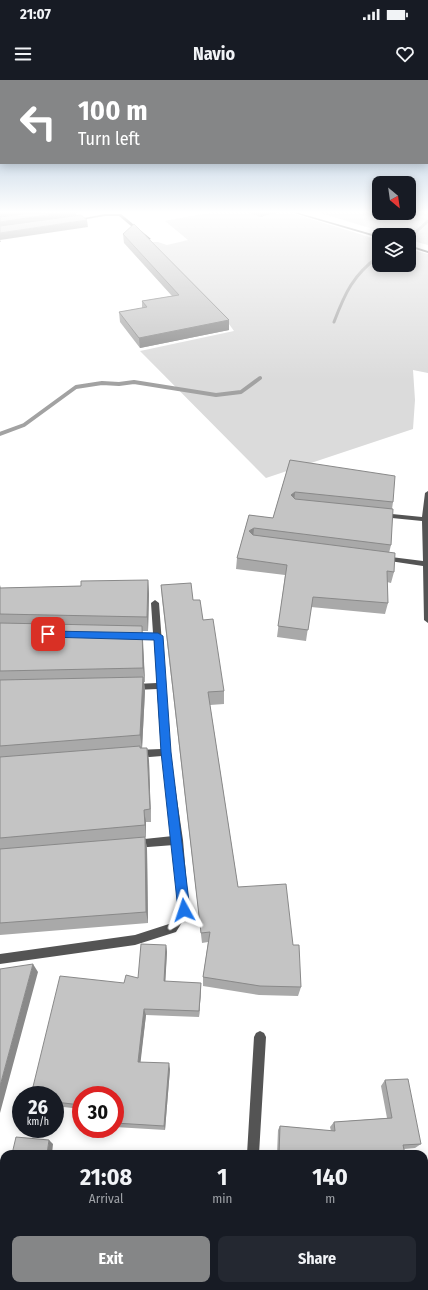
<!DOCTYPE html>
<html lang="en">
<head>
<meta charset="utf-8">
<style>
  body { margin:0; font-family:"Fira Sans Condensed",sans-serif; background:#242831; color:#f1f3f6; height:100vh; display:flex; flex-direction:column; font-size:15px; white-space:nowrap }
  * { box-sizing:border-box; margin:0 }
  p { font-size:13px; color:#9ea1a6 }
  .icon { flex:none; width:22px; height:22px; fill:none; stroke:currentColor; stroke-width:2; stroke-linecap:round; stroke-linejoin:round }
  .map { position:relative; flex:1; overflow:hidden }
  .side { position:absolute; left:0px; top:1070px; width:428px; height:140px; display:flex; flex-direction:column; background:#171b24; border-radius:12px 12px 0 0; box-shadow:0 2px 10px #0003 }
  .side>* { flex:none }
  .banner { position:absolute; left:0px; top:0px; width:428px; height:84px; box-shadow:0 2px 10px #0003; background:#858687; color:#fff; overflow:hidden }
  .needle { width:26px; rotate:151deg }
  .buttons { position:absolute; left:372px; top:96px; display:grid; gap:8px }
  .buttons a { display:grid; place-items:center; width:44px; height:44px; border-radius:8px; background:#171b24; box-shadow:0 2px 10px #0003; font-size:20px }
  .speed { position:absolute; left:12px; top:1006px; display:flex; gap:8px; font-size:20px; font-weight:700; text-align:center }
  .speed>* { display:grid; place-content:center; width:52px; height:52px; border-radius:50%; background:#171b24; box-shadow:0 2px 10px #0003; line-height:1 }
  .speed small { font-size:10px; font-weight:400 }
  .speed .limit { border:6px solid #d22; background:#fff; color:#111 }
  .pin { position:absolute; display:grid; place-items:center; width:34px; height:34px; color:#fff; margin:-17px; border-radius:8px; box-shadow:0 2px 6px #0006 }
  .me { position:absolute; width:44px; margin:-22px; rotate:355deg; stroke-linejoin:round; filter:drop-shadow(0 0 3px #0008) }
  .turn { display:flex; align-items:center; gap:14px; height:84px; padding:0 12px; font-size:18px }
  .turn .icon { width:52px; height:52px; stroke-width:2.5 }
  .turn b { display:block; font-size:28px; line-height:34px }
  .eta { display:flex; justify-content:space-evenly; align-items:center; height:68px; text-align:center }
  .eta b { font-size:24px; font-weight:700; line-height:28px }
  .action { display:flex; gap:8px; margin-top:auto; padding:8px 12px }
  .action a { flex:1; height:46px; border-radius:8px; background:#858687; color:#fff; font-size:16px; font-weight:700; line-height:46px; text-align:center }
  .action a+a { background:#242831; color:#f1f3f6 }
  .status { display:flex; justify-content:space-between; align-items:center; height:28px; padding:0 20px; background:#171b24; direction:ltr }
  .status svg { height:11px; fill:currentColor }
  header { display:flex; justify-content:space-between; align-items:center; height:52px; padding:0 12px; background:#171b24; font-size:18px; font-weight:700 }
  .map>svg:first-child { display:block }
  .green { fill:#dbdbdb }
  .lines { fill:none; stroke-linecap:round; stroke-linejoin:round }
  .stream-far1 { stroke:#a2a2a2; stroke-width:3 }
  .stream { stroke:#a2a2a2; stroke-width:4 }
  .service { fill:#545454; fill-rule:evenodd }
  .minor { fill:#545454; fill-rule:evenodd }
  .wall { fill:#a9a9a9 }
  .shaded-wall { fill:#898989 }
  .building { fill:#c4c4c4; stroke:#898989 }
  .route { fill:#1a73e8; stroke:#114b97 }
</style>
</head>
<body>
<div class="status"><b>21:07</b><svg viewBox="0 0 49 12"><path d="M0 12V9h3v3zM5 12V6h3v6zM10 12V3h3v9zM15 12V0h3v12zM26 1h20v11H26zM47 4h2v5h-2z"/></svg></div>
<header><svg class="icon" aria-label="menu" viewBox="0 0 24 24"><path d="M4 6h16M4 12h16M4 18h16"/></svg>Navio<svg class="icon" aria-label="heart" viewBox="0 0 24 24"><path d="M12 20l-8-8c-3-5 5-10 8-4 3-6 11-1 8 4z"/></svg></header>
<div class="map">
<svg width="428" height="1210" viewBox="0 0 428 1210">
  <rect width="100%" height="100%" fill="#fff"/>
  <path class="green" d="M218 131H285L379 160V185H409V169L428 174V293L413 290 415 320 413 349 266 398 140 271 234 251 221 233 148 162H158L167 165 188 160 165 141Z
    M339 131 409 133V131H428V165L409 160V155H393L320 133Z"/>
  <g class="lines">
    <path class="stream-far1" d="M409 158 428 141
      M334 242C345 213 353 195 379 176"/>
    <path class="stream" d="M0 354 24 345 76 307 102 303 119 304 134 302 216 315 241 312 260 298"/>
    <path class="service" d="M260 951 264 953 266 957 259 1074H247L254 957 256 953Z
      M239 1206H253L252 1210H238Z"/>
    <path class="minor" d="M287 131H292L379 156V158Z
      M105 134H121L151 159 148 160 119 136H105L75 141 73 140Z
      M409 165 428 171V173L409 167Z
      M428 411V543L424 540 423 486 383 480 380 478 383 476 423 481 422 441 382 437 379 435 382 433 422 437 425 413Z
      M155 520 159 523 170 672 183 760 189 830 188 833 176 852 135 865 0 884V874L135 855 169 844 179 829 174 765 135 768 132 767 130 764 132 761 135 760 173 756 162 676 137 678 134 677 133 674 134 671 137 670 161 669 157 609 135 610 132 609 131 607 132 605 135 604 157 603 154 559H133L129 556 133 553H153L151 523Z"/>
  </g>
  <path class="wall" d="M245 131H283L260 137Z
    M123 154 229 240V250L140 268 120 242 119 232 142 228V221L172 216 124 163Z
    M290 380 393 422 392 429 391 465 389 473 394 492 391 503 387 502 388 523 385 534 311 527 306 561 277 557 285 495 236 489 237 478 249 435 273 438Z
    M148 500 149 514 148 551H142L145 602H144L145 611 142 668H147L149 681 151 742H146V757H145L147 769 148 843 0 855V505L1 508 81 506Z
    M161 505 193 520 203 540 224 611V624L210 625 238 807 293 865 301 907 298 916 259 915 203 906V897L208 862 202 863 162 519Z
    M166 865 167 872 165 902 201 903V910L199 937 146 935 140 982 170 989 165 1050 115 1047V1015H81V1029L55 1026V1015L124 903 138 898Z
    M385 1000 421 1064 415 1068 404 1069 405 1074H277L278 1050 280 1046 331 1051 330 1047 334 1042 387 1038 381 1006Z"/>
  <path class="shaded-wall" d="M14 131H63L0 139V133Z
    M76 131 77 137 0 148V142Z
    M173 131H185L173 132Z
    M260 131H283L260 137Z
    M87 140 88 147 0 160 1 162H0V153Z
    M229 240V250L140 268 139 258Z
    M295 412 294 423 291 415Z
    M254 448 253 459 249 451Z
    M148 500 149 514 148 551 147 537Z
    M142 546 143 560 145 602 143 588Z
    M143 597 145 611 142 669 140 655Z
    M147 668 149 681 151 742 150 729Z
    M144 730 146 742V757L145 745Z
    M145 757 147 769 148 843 146 832Z
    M166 865 167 872 165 908 164 901Z
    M33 884 38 892 0 1033V1006Z
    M201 903V910L199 937V931Z
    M144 929 146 935 140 987 138 982Z
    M169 983 170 989 165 1050 164 1046Z
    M49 1060 53 1064 52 1074H47Z
    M63 1206H68V1210H63Z"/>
  <path class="building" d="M0 131H14L0 133Z
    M45 131H74L0 142V137Z
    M81 135 87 140 0 153V146Z
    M134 144 229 240 139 258 119 232 147 227 142 221 179 215 123 154Z
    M290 380 395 396 393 422 295 412 291 415 295 419 393 429 391 465 254 448 249 451 253 455 395 473 394 492 387 491 388 523 313 517 308 550 278 546 287 485 237 478 249 435 273 438Z
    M148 500 147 537 0 534V508L81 506V501Z
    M191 503 193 520H200L203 540 213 539 224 611 208 612 238 807 286 804 293 865H299L301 907 260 906 203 897 210 852 201 853 161 505Z
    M0 543 142 546 143 588 0 591Z
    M143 597 140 655 0 666V600Z
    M140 666V668H147L150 729 144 730 145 745 0 758V677Z
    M145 757 146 832 0 843V769Z
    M141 864 166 865 164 901 201 903 199 931 144 929 138 982 169 983 164 1046 115 1043V1015H81V1025L55 1022V1015H31L60 896 124 903 126 895 138 898Z
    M33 884 0 1006V889Z
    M408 999 421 1064 403 1065 405 1074H279L280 1046 335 1051 334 1042 392 1038 385 1000Z
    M16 1057 49 1060 47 1074H12Z
    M182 1073 201 1074H182Z
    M4 1115V1127H2Z
    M0 1178H4V1206H63V1210H0Z
    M149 1206H183V1210H148Z"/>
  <linearGradient id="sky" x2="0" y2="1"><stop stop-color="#8cadcc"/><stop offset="0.44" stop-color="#fff"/><stop offset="1" stop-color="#fff" stop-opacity="0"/></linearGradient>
  <rect width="428" height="300" fill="url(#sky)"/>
  <path class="route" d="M48 551 158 553 163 556 171 672 190 830 188 834 184 835 180 834 178 830 161 672 154 560 48 557 43 554Z"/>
</svg>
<div class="buttons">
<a><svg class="needle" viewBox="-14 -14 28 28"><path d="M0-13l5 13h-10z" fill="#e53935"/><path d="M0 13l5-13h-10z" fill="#9ea1a6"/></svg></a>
<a><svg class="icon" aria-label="layers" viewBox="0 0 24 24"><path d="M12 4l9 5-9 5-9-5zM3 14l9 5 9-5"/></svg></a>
</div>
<div class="speed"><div>26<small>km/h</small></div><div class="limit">30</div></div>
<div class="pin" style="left:48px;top:554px;background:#d93025"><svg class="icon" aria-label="arrive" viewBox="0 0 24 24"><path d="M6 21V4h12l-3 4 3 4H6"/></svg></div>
<svg class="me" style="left:184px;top:830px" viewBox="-20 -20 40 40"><path d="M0-17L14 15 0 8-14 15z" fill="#1a73e8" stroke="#fff" stroke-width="4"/></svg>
<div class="banner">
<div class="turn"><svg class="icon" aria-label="left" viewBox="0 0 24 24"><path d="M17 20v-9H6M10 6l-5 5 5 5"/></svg><div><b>100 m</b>Turn left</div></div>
</div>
<section class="side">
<div class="eta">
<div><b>21:08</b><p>Arrival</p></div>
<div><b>1</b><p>min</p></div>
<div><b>140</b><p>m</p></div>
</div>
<div class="action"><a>Exit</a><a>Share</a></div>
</section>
</div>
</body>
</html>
